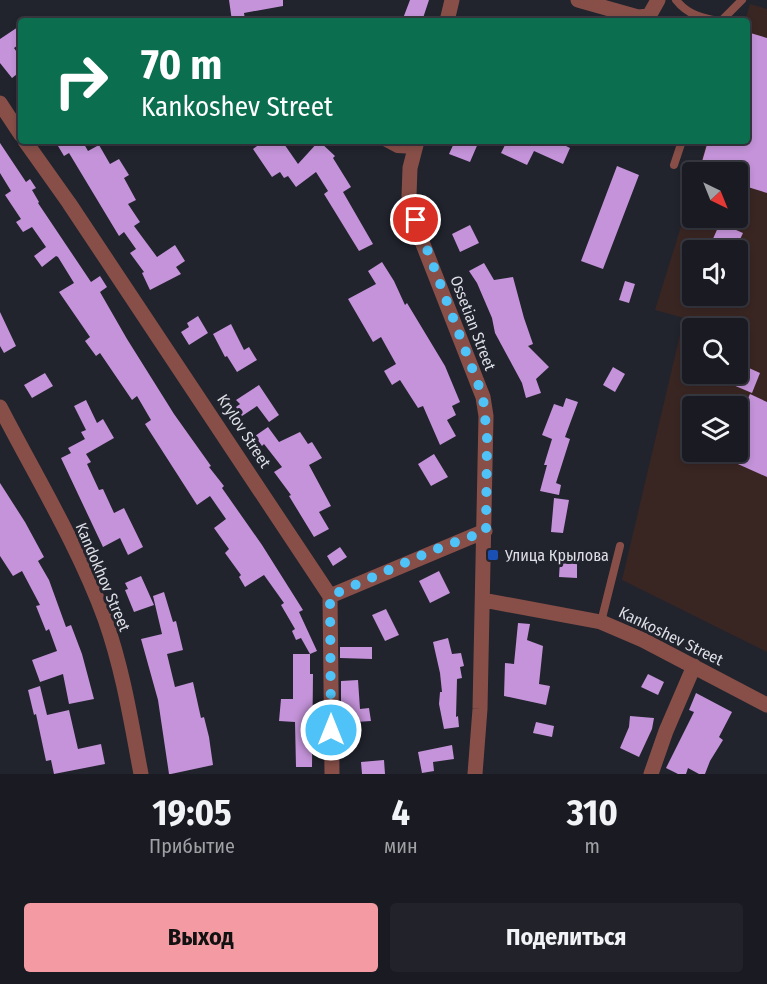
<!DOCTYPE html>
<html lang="ru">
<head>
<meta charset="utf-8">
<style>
  body { margin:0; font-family:"Fira Sans Condensed",sans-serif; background:#22232a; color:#f1f3f6; height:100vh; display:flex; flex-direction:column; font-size:22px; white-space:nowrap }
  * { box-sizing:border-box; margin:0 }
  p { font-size:20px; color:#9fa1a5 }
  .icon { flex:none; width:33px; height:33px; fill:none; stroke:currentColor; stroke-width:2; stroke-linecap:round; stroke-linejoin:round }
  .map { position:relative; height:774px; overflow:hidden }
  .panel { display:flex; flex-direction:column; background:#191a22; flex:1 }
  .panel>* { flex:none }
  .top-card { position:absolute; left:18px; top:18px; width:732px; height:126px; border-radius:6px; box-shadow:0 3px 9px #0003,0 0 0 2px #373840; background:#0b6e4f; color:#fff; overflow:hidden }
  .needle { width:39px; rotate:137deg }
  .buttons { position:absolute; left:682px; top:162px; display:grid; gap:12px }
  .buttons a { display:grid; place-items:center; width:66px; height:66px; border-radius:6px; background:#191a22; box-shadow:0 3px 9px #0003,0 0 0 2px #373840; font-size:30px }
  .pin { position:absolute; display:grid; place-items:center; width:51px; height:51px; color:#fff; margin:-26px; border:3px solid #fff; border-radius:50%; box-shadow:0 2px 6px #0007 }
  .me { position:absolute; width:66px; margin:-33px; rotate:0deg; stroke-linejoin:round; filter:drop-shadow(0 0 4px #0008) }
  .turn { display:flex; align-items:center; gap:21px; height:126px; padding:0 24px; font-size:27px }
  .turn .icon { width:78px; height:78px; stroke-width:2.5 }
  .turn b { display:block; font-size:42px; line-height:51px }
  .eta { display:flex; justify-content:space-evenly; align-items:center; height:102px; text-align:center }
  .eta b { font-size:36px; font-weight:700; line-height:42px }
  .button { display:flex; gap:12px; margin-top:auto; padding:12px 24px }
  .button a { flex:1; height:69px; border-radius:6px; background:#f49aa3; color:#111; font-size:24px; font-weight:700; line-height:69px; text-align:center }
  .button a+a { background:#22232a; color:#f1f3f6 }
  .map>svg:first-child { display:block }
  .industrial { fill:#392623; fill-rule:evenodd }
  .building { fill:#c493d9 }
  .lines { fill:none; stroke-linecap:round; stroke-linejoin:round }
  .service { stroke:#874f48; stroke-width:8 }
  .minor { stroke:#874f48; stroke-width:15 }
  .route { stroke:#4fc3f7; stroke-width:10; stroke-dasharray:0 18 }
  .transit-dot { fill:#1a4fb4; stroke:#21232d; stroke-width:2 }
  .labels { text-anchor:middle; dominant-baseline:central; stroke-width:6; stroke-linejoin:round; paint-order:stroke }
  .street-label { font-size:16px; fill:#dedfe6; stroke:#21232d }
  .poi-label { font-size:16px; fill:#dedfe6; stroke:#21232d; text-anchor:start }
</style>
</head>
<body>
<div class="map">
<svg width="767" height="774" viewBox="0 0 767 774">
  <rect width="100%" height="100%" fill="#21232d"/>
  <path class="industrial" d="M750 4 767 9V652L622 580 684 318 655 310 693 188V218H738V172H698L707 141H747V21H745ZM693 250H738V296H693ZM693 328H738V374H693ZM693 406H738V452H693Z"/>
  <path class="building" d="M229 0H283V6L244 13 245 20 232 21Z
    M410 0H429L422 21H402Z
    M21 25V43L14 48 21 58V71L12 78 0 63V39Z
    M747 32 767 38V193L738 184V172H699L708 141H747Z
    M55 141H90L84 144 88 151 99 145 110 164 119 159 129 175 124 178 136 200 128 204 140 222 134 226 157 257 175 245 185 261 176 267 181 274 150 290 142 273 144 272 130 253 136 249 124 232 119 236 69 153 64 156Z
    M264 141H282L298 164 319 141 335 156 333 158 351 187 343 192 373 244 359 251 324 194 328 191 316 172 296 187 288 176 284 178 280 172 272 177 253 149Z
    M455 141H479L470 162 449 154Z
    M507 141H556L570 148 563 164 534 151 527 165 501 153Z
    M0 143 26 182 30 179 36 188 32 190 39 202 38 203 91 282 100 276 107 287 100 292 127 339 174 414 211 466 209 467 224 486 222 488 262 545 303 610 299 612 317 651 310 654V674H313L312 767H296L295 722 279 721 281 699H293V654H310L301 638 296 640 292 631 295 629 281 605 284 603 264 575 245 587 239 577 241 575 225 553 229 549 214 528 226 519 210 496 197 505 145 424 151 420 137 396 132 400 100 353 96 356 85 341 90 337 59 292 74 283 58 257 56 256 42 267 34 256 46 247 32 227 23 232 16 222 21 219 5 195 11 191 0 173Z
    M617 166 639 175 603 269 581 261Z
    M720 223 743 233 735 250H708Z
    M470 225 479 243 460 252 452 234Z
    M382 262 394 281 405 305 407 303 445 366 460 402 452 406 456 415 447 420 456 436 440 445 423 406 418 408 400 380 392 385 384 371 396 364 381 337 373 342 348 299 376 284 368 271Z
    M484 263 494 280 513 277 524 318 533 344 528 346 549 367 536 379 541 393 526 398 522 383 495 333 492 318 477 283 469 271Z
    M625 281 635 284 629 303 619 300Z
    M0 312 16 346 4 353 0 346Z
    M198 316 208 333 189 345 181 332 189 327 187 323Z
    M231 324 244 350 249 347 257 360 237 372 227 356 225 357 213 334Z
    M738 363 760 373 752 393 707 374H738Z
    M613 367 625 374 615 392 603 385Z
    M45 373 53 386 32 398 24 385Z
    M259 385 279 415 269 422 257 406 242 416 236 407 240 404 236 400Z
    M750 394 767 402V477L711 452H738V420Z
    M566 398 578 402 565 437 570 439 556 483 561 485 559 495 540 491 547 465H544L552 439 542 435 554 404 563 407Z
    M86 400 97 423 103 419 114 438 86 454 91 462 87 464 99 490 103 489 114 513 124 508 143 547 128 555 120 538 103 547 61 458 71 453 68 448 85 439 81 432 86 430 74 406Z
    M268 427 279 442 300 432 308 444 312 442 322 458 309 465 331 506 319 512 329 529 314 537 289 496 291 495 274 472 282 467 264 444 262 446 255 436Z
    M434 454 448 477 431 486 418 464Z
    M0 483 25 522 44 557 38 561 49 580 66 627 71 625 82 654 94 699 69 704 63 674 40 682 32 660 57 651 49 629 46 631 36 606 40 605 22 571 13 576 0 556Z
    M554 498 569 500 563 533 551 532Z
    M340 547 347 557 333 566 327 556Z
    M560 560 577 561V578L559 577Z
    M439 571 450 593 430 603 419 581Z
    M141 576 154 605 134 612 125 590 128 589 125 583Z
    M164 592 173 622 176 621 183 650 167 654 175 687 193 682 201 718 204 717 209 737 213 765 171 774H169L158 700 141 639 162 634 153 596Z
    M386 609 399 635 385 641 372 615Z
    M518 623 530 624 527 640 543 646 539 684 550 686 546 705 504 696 505 663 514 664Z
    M448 638 452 654 461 653 464 666 460 667 462 678 457 679 456 717 458 716 459 727 444 729 439 704 440 692H442L440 673 433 642Z
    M340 647H372V659L340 658Z
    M648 674 664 682 658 695 641 687Z
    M358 680 360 709 369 708 371 721 341 723V681Z
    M40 686 47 715 69 710 78 749 101 744 105 764 54 774 51 760 46 761 36 714 34 715 28 690Z
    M696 693 732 712 719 737 723 740 710 761 705 774H699L688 768 686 774H678L666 768 694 712 689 710Z
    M630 716 654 718 652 729 639 757 620 748 629 727Z
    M536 722 554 726 552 737 533 733Z
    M452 745 454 759 433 762 434 771 422 773 418 752Z
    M384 760 385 774H362L361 762Z"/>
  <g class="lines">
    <path class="service" d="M676 0C688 15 702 18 719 21
      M721 21 742 0
      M382 141 397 149 414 150
      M674 165 682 141
      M601 622 620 546"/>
    <path class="minor" d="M578 0 638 17 649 16 658 0
      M447 21 452 0
      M0 103 21 135
      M25 141 69 203 330 596 332 774
      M417 141 410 168 409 196 419 234 483 397 486 416 480 709 475 774
      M0 407C35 475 79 547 105 619 123 670 131 721 141 774
      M330 596 485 531
      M483 600 601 622 643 640 767 705
      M651 774 666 731 694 666"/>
  </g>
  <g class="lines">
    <path class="route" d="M331 730 330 596 434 550 486 531 487 437 483 397 416 220"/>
  </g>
  <rect class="transit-dot" x="487" y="549" width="12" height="12" rx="3"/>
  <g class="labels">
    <g class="street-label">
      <text transform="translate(473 323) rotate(69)">Ossetian Street</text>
      <text transform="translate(244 431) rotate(57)">Krylov Street</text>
      <text transform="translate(103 577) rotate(67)">Kandokhov Street</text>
      <text transform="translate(671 636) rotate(26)">Kankoshev Street</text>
    </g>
    <g class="poi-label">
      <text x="505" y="555">Улица Крылова</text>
    </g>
  </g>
</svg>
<div class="buttons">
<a><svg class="needle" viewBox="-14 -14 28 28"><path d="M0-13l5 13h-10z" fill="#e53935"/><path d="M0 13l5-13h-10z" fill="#9fa1a5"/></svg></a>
<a><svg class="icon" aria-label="sound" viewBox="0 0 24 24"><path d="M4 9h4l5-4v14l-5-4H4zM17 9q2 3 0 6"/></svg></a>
<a><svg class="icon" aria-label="search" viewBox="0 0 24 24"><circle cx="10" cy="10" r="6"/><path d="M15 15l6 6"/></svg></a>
<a><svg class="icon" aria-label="layers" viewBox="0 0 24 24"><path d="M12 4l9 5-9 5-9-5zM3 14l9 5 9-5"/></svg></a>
</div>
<div class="pin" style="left:416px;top:220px;background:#d93025"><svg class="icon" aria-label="arrive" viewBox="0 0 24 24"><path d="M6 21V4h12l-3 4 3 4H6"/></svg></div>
<svg class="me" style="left:331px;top:730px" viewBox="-20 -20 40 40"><circle r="17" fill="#4fc3f7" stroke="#fff" stroke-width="3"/><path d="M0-11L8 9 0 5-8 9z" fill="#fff"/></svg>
<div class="top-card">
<div class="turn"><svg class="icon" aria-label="right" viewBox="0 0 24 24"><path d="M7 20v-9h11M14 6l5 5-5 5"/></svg><div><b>70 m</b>Kankoshev Street</div></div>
</div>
</div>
<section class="panel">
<div class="eta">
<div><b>19:05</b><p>Прибытие</p></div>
<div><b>4</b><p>мин</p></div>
<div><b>310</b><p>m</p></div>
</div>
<div class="button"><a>Выход</a><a>Поделиться</a></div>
</section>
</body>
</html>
